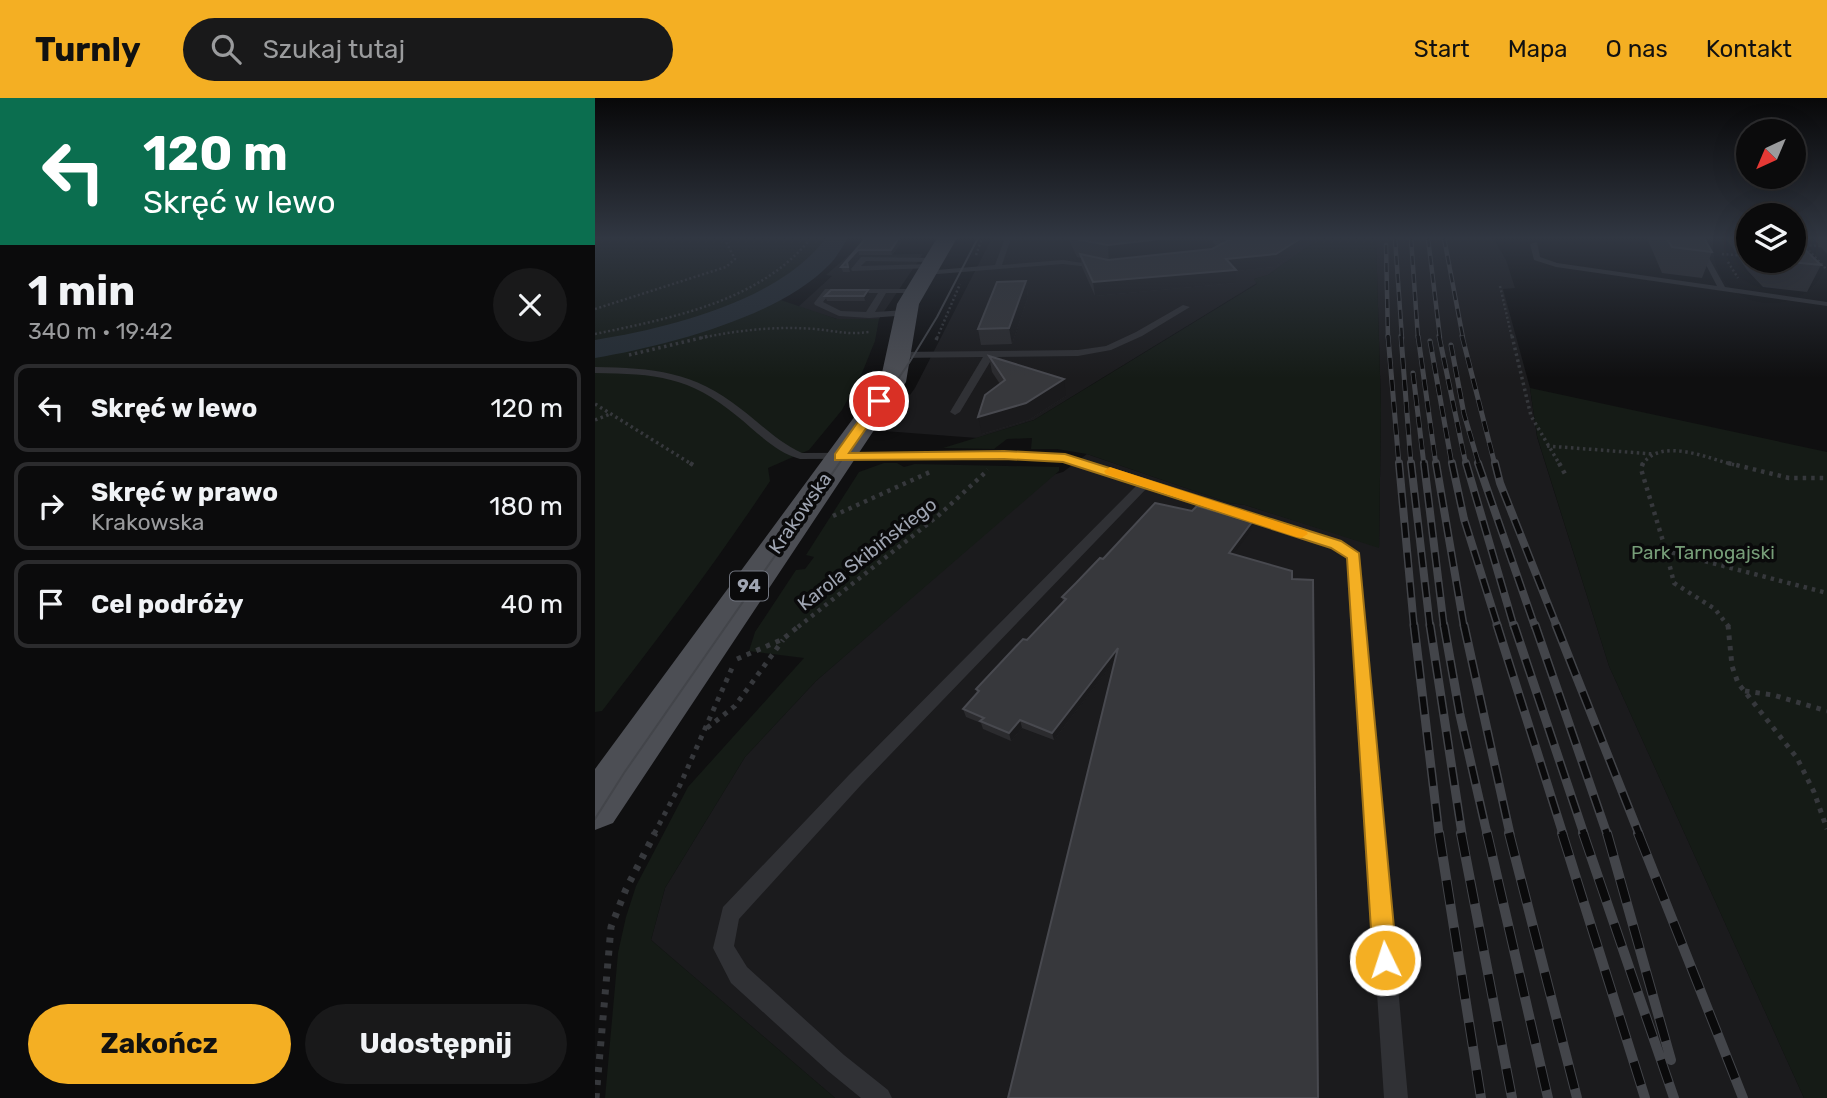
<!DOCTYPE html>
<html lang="pl">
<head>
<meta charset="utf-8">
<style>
  body { margin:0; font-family:Rubik,sans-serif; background:#19191a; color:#f1f3f6; height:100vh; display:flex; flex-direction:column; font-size:26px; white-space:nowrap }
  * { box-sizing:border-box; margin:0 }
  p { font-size:23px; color:#9a9b9d }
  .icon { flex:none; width:38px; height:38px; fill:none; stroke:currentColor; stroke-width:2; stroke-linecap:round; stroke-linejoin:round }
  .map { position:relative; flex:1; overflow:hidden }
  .details { display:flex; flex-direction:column; background:#0b0b0c; width:595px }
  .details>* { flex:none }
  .top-card { background:#0b6e4f; color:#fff; overflow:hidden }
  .needle { width:46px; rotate:224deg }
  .tools { position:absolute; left:1141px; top:21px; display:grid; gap:14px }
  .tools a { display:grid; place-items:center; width:70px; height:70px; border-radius:50%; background:#0b0b0c; box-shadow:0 7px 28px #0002,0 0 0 2px #2b2b2d; font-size:35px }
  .pin { position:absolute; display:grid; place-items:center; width:60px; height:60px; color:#fff; margin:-30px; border:4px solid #fff; border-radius:50%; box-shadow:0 2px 7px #0007 }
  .me { position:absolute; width:77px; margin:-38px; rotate:356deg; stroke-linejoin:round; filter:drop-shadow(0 0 5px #0008) }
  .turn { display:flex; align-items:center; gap:24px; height:147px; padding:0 28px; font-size:32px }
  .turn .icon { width:91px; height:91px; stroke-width:2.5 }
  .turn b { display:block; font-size:49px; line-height:60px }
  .round { display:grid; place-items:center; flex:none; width:74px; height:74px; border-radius:37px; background:#19191a }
  .overview { display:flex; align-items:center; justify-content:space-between; height:119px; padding:0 28px }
  h1 { font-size:42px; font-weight:700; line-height:52px }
  .cta { display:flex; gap:14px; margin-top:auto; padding:14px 28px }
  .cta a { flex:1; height:80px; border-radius:42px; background:#f4af23; color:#111; font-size:28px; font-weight:700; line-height:80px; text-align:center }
  .cta a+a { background:#19191a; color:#f1f3f6 }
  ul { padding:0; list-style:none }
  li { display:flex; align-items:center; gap:21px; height:88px; margin:0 14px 10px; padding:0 14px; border:4px solid #2b2b2d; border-radius:14px }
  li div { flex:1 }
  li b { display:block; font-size:26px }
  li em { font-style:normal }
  header { display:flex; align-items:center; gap:42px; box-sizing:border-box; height:98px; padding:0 35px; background:#f4af23; color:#111 }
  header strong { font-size:33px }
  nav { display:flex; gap:38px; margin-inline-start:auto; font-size:24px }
  .search { width:490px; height:63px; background:#19191a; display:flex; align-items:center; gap:18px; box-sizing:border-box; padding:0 24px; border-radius:38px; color:#9a9b9d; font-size:26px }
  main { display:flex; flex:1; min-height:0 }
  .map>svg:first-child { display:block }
  .built { fill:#1b1b1d }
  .green { fill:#151b16 }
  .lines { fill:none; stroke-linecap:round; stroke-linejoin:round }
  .river { fill:#252d34; fill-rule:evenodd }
  .path-far4 { stroke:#36383c; stroke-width:2.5; stroke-dasharray:2 2.5; stroke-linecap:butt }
  .path-far3 { stroke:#36383c; stroke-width:3.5; stroke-dasharray:2.5 3.5; stroke-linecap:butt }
  .path-far2 { stroke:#36383c; stroke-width:4.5; stroke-dasharray:3.5 5; stroke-linecap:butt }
  .path-far1 { stroke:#36383c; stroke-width:5; stroke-dasharray:4.5 6; stroke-linecap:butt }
  .path { stroke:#36383c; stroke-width:7; stroke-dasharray:5 8; stroke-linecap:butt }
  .lane { fill:#303135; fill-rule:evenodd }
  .primary { fill:#4c4e54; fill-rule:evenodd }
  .tram { stroke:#43454a; stroke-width:2 }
  .rail-far4-casing { stroke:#43454a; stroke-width:4.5 }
  .rail-far3-casing { stroke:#43454a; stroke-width:5 }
  .rail-far2-casing { stroke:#43454a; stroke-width:8 }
  .rail-far1-casing { stroke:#43454a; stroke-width:9 }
  .rail-casing { stroke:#43454a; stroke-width:10 }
  .rail-far4 { stroke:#0a0a0b; stroke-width:2.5; stroke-dasharray:9; stroke-linecap:butt }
  .rail-far3 { stroke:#0a0a0b; stroke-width:3.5; stroke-dasharray:11; stroke-linecap:butt }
  .rail-far2 { stroke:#0a0a0b; stroke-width:5; stroke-dasharray:15; stroke-linecap:butt }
  .rail-far1 { stroke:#0a0a0b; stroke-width:6; stroke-dasharray:18; stroke-linecap:butt }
  .rail { stroke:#0a0a0b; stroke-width:8; stroke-dasharray:24; stroke-linecap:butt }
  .wall { fill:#2b2b2e }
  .shaded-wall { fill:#1a1a1c }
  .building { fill:#37383c; stroke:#48494f; stroke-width:2 }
  .route { fill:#f4af23; stroke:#9f7217; stroke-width:2 }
  .slow { fill:#f59e0b }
  .labels { text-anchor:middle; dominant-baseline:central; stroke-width:7; stroke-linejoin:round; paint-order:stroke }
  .shield { fill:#0a0a0b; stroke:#727680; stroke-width:2 }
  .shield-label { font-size:18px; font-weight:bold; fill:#9fa5b2 }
  .street-label { font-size:19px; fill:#9fa5b2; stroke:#0a0a0b }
  .park-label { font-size:19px; fill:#769d78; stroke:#0a0a0b }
</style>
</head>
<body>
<header>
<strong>Turnly</strong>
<div class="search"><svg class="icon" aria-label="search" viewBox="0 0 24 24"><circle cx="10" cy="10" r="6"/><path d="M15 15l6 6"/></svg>Szukaj tutaj</div>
<nav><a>Start</a><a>Mapa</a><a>O nas</a><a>Kontakt</a></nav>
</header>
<main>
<section class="details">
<div class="top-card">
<div class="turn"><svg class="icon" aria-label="left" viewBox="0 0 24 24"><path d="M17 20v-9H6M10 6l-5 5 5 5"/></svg><div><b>120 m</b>Skręć w lewo</div></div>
</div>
<div class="overview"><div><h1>1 min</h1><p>340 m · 19:42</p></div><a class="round"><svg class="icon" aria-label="close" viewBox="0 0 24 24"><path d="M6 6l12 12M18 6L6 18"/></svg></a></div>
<ul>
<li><svg class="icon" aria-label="left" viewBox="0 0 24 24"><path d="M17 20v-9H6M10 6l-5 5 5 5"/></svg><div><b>Skręć w lewo</b></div><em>120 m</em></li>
<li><svg class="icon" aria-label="right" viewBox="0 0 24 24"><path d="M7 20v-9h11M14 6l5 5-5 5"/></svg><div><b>Skręć w prawo</b><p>Krakowska</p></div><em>180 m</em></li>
<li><svg class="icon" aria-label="arrive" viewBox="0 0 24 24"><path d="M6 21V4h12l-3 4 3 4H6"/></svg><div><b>Cel podróży</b></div><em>40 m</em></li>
</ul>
<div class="cta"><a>Zakończ</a><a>Udostępnij</a></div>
</section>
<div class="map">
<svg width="1232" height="1000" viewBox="0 0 1232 1000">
  <rect width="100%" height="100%" fill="#0f0f10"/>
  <path class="built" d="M397 140H725L673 177 659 181 662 185 439 322 382 340 289 333 320 290Z
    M781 140H898L911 162 920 190 908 191 935 290 942 339 1014 568 1209 1000H240L56 842 70 790 150 659 221 583 457 377 468 374 492 356 634 405 650 407 784 449 786 311Z
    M328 156 284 221H242L203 209 237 178 231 177 254 157Z"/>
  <path class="green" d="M0 140H233L214 168 168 196 242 221H284L280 243 267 275 247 312 214 352 173 370 175 383C122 463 65 538 7 613L0 614Z
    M725 140H781L786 311 784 450 650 407 634 405 492 356 462 351H436L437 340 412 341 399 351 348 350 439 322 662 186 659 181 673 177Z
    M935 290 1232 354V1000H1209L1014 568 942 338Z
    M289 365H302L309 369 320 366 464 369V373L221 583 150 659 70 790 56 842 240 1000H10L23 855 31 819 41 788 93 689 209 560 154 553 160 534 201 472 210 471 219 459 211 457 264 374Z"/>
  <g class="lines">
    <path class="river" d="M231 140H253C247 149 242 159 234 167 184 219 70 248 0 260V242C74 230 184 203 231 140Z"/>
    <path class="path-far4" d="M1199 144 1207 145 1232 172
      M1210 147 1227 148
      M1127 156 1153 158
      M381 157 387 140
      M1133 164 1143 180
      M905 188 917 240
      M0 211 131 169 140 161 129 140
      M0 236C76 220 165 204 216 140
      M106 240C144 232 181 228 220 231 242 233 251 237 274 234
      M342 240 365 186"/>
    <path class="path-far3" d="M917 238 936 318 965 367
      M341 242 343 238
      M34 257 114 238
      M0 306 98 367
      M0 322 15 316
      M952 348 1058 356
      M1047 367C1066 338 1114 361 1140 367"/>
    <path class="path-far2" d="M95 365 101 369
      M964 365 970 376
      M1048 365 1046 371 1071 453
      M1133 365 1194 380H1232
      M238 418 335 374
      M203 529 344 417 393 372
      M1134 529 1120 511 1079 485 1071 453 1232 495"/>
    <path class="path-far1" d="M1133 527 1137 568 1143 585 1202 660 1219 694 1232 731
      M142 561 188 541 205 527
      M1150 593 1178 597 1232 613
      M112 630 140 608 188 542
      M59 736 85 687 137 570"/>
    <path class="path" d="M1 1000 16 829 31 791 60 735"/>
    <path class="lane" d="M410 140H416L407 167 468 162 507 168 503 170 468 166 330 177 326 175 330 173 400 167Z
      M615 140H622L631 150 617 161 613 159 623 150Z
      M1097 140H1103L1130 189 1232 204V208L961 169 939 162 935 146 942 144 945 159 962 165 1122 188Z
      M266 159 339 160 343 162 339 164 271 163 266 168 336 166 340 168 336 170 257 173 256 171Z
      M230 191H320L324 193 320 195H291L280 214 311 212 315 215 314 217 274 220 244 218 220 207 219 205ZM235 195H283L271 214 246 213 228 204Z
      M588 207 595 209 547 238 516 252 483 258 398 259 365 314 360 317 355 314 388 259 302 260 297 257 302 254 483 252 511 248 541 234Z
      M0 269C59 270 98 273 146 311 166 326 183 344 207 355L409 354 469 357 746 444 764 455 813 1000H789L753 460 736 450 552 390 266 687 144 821 139 848 152 869 249 957 293 992 297 1000H266L233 973 136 885 118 850 128 809 254 677 542 387 468 363 409 360 205 361C180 354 162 334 142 318 94 278 61 276 0 275Z"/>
    <path class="primary" d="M342 140H362L324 206 311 284 18 725 0 732V671L285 284 302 206Z"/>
    <path class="tram" d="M0 721 29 675 314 265 342 219 383 140"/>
    <g class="rail-far4-casing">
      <path id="rail-far4" d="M800 140 807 240
        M816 140 823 240
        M833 140 845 240
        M849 140 868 240
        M791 147 793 240"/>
    </g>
    <g class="rail-far3-casing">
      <path id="rail-far3" d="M793 238 804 367
        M806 238 816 367
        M823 238 841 367
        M844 238 871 367
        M867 238 900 367
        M835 243 857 367
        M856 247 869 316 884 367
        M818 275 829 367"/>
    </g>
    <g class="rail-far2-casing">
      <path id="rail-far2" d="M804 365 819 529
        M816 365 835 529
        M829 365 849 529
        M841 365 869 529
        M857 365 869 421 903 529
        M871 365 919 529
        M883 365 940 529
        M900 365 905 385 962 529"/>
    </g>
    <g class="rail-far1-casing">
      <path id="rail-far1" d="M819 527 844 736
        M835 527 867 736
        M849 527 865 617 892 736
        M869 527 915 736
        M902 527 968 736
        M919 527 989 736
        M940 527 1012 736
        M961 527 1044 736"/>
    </g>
    <g class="rail-casing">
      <path id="rail" d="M844 735 886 1000
        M866 735 917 1000
        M892 735 953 1000
        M914 735 982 1000
        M967 735 1050 1000
        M988 735 1079 1000
        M1012 735 1076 962
        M1043 735 1148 1000"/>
    </g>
    <use href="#rail-far4" class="rail-far4"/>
    <use href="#rail-far3" class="rail-far3"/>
    <use href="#rail-far2" class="rail-far2"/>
    <use href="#rail-far1" class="rail-far1"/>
    <use href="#rail" class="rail"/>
  </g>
  <path class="wall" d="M304 140 306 145 297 157H264L254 169 255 174H248L246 169 270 141Z
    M473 140H615V151L710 149 680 169 641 173V185L500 198 487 169 486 160 482 159Z
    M1052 140H1109L1117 154 1107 180 1067 175Z
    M1131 140H1153V163H1199L1226 167 1212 194 1168 189 1152 172Z
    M1218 140H1232V156Z
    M431 183 433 199 417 246 386 247 383 231Z
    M230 198H274L270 203H232Z
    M394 258 471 298 434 322 387 336 405 286 397 274Z
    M597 413 657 424V431L519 563 459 642 427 630 416 643 388 631 386 625 371 619 368 611 382 596 381 591 432 542 468 504 467 499 508 461Z"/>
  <path class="shaded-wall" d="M304 140 306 145 297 157 296 152Z
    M574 140H615V154L514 165 513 147Z
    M706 140H710V149L680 169 641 173V185L500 198 498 184 631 161Z
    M263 152 264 157 254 169 255 174 252 164Z
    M431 183 433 199 417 246 414 230Z
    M273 192 274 198 270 203 269 198Z
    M469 281 471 298 434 322 387 336 383 319Z
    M657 424V431L634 462V455Z
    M523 550V558L459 642 457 635Z
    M425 622 427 630 416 643 414 635Z"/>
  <path class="building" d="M304 140 296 152H263L252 164 253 169H246L270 141Z
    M480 140H574L513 147 480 141Z
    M638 140H706L681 156 631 161 641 172 498 184 485 156 513 162 617 151Z
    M1072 140H1109L1117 154 1077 149Z
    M1199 141 1226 167 1185 163H1199Z
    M431 183 414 230 383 231 402 184Z
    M236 192H273L269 198H230Z
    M394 258 469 281 431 305 383 319 390 297 410 282Z
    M560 405 597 413 602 408 657 424 634 455 697 473V481L718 482 723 1000H413L523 550 457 635 425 622 414 635 385 623 389 620 368 611 384 593 381 591 428 541 432 542 471 501 467 499 481 485 505 460 508 461Z"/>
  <linearGradient id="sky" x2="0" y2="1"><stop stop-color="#080809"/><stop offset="0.5" stop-color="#313742"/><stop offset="1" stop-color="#313742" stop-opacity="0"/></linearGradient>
  <rect width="1232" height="280" fill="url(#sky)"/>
  <path class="route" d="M284 299 290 303 254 355 409 353 470 356 746 443 764 455 802 862 799 870 790 873 782 870 778 862 752 460 736 450 468 364 409 361 240 362V356L280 300Z"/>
  <path class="slow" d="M515 369 711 433 713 436 706 440 701 439 511 376 509 373Z"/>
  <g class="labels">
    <rect class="shield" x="135" y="473.5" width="38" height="29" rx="5"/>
    <g class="shield-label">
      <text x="154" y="488">94</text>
    </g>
    <g class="street-label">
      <text transform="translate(205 415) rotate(-55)">Krakowska</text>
      <text transform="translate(272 456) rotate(-38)">Karola Skibińskiego</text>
    </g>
    <g class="park-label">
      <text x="1108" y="454">Park Tarnogajski</text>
    </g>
  </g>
</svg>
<div class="tools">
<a><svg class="needle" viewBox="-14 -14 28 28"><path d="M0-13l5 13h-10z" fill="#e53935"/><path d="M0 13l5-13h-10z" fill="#9a9b9d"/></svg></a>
<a><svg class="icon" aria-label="layers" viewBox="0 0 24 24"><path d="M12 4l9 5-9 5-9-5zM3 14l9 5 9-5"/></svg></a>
</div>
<div class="pin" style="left:284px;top:303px;background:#d93025"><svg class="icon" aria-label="arrive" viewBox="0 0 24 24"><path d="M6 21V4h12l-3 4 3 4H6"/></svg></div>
<svg class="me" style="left:790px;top:862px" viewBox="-20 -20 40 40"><circle r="17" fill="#f4af23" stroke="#fff" stroke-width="3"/><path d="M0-11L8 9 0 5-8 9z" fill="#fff"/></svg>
</div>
</main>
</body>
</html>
